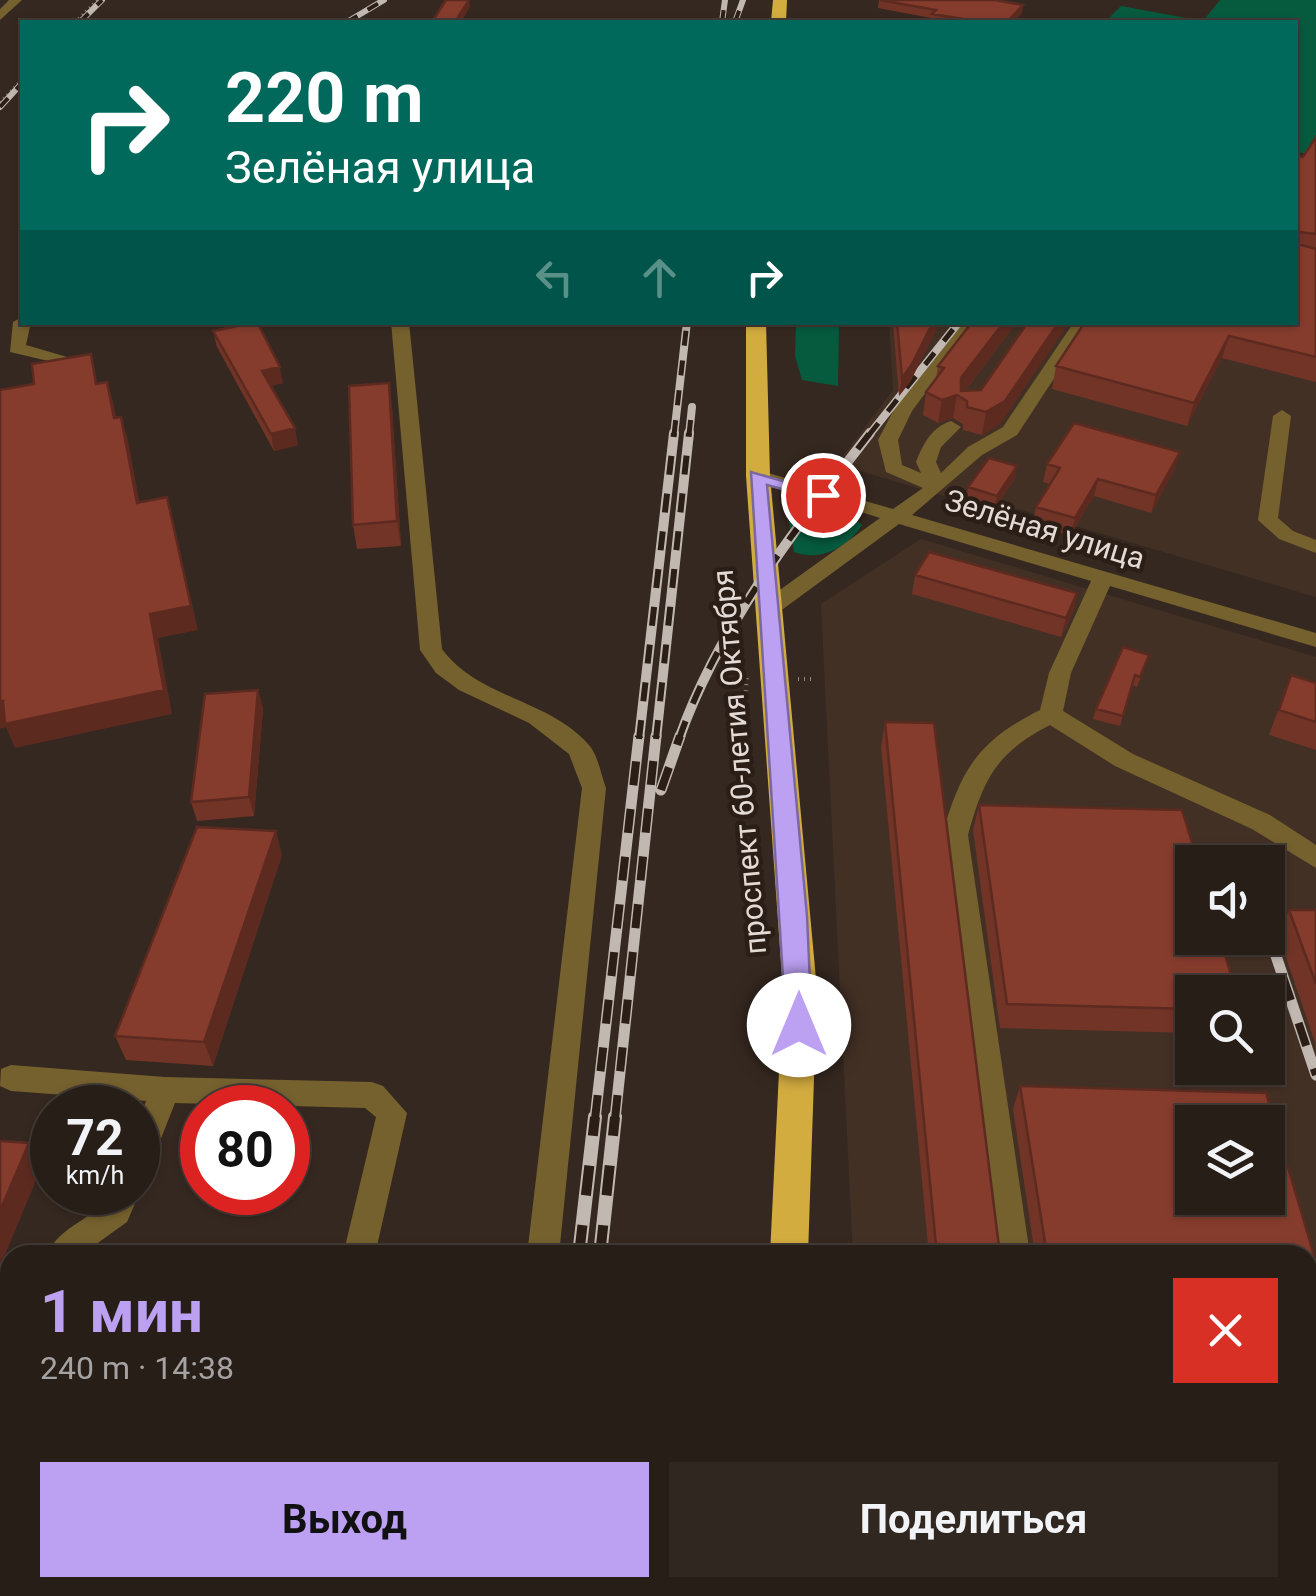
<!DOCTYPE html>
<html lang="ru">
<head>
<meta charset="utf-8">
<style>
  body { margin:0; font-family:Roboto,sans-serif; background:#302721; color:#f1f3f6; height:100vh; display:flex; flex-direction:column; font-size:38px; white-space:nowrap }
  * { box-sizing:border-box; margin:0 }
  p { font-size:32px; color:#a5a2a2 }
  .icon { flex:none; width:55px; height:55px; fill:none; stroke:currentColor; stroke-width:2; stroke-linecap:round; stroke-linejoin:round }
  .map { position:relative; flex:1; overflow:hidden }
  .sheet { position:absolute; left:0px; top:1245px; width:1318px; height:352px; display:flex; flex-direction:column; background:#281e18; border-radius:30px 30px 0 0; box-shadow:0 2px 8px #0004,0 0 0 2px #443c37 }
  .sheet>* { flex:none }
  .top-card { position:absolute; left:20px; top:20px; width:1278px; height:305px; border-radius:0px; box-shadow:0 2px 8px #0004,0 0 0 2px #443c37; background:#00695c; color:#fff; overflow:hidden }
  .controls { position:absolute; left:1175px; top:845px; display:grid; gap:20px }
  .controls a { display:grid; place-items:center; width:110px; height:110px; border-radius:0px; background:#281e18; box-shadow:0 2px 8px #0004,0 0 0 2px #443c37; font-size:50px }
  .speed { position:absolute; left:30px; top:1085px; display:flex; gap:20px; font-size:50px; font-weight:700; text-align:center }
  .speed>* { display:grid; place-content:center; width:130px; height:130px; border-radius:50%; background:#281e18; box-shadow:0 2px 8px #0004,0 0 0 2px #443c37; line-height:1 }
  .speed small { font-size:25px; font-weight:400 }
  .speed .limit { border:15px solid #d22; background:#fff; color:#111 }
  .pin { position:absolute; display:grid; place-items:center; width:85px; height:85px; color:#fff; margin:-42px; border:5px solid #fff; border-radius:50%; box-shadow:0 2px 10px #0007 }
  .me { position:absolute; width:110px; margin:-55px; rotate:0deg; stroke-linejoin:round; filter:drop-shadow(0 0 8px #0008) }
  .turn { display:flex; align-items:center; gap:35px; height:210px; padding:0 40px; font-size:45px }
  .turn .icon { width:130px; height:130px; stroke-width:2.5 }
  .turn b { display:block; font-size:70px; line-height:85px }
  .lanes { display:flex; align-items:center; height:95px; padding:0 40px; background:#0003; justify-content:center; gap:50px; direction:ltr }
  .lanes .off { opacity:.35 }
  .round { display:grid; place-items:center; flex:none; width:105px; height:105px; border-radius:0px; background:#302721 }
  .head { display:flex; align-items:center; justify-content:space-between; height:170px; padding:0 40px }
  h1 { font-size:60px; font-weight:700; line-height:75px; color:#bca0f2 }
  .primary-button { display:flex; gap:20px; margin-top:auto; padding:20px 40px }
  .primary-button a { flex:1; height:115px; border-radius:0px; background:#bca0f2; color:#111; font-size:40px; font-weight:700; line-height:115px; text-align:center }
  .primary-button a+a { background:#302721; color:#f1f3f6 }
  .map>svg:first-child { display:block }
  .built { fill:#433025; fill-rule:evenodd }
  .green { fill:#065b3f }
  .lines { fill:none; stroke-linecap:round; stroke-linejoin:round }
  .path-far1 { stroke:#948983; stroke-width:2.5; stroke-dasharray:1 4; stroke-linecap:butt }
  .path { stroke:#948983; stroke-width:4; stroke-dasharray:1 5; stroke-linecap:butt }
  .minor { fill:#75612e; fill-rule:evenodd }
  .highway { fill:#d3ac40; fill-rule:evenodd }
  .rail-far4-casing { stroke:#c1b8b2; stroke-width:6 }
  .rail-far3-casing { stroke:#c1b8b2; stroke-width:8 }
  .rail-far2-casing { stroke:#c1b8b2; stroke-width:10 }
  .rail-far1-casing { stroke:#c1b8b2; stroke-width:11 }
  .rail-casing { stroke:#c1b8b2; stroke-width:14 }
  .rail-far4 { stroke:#2b1e17; stroke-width:4; stroke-dasharray:12; stroke-linecap:butt }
  .rail-far3 { stroke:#2b1e17; stroke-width:5; stroke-dasharray:15; stroke-linecap:butt }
  .rail-far2 { stroke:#2b1e17; stroke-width:6; stroke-dasharray:19; stroke-linecap:butt }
  .rail-far1 { stroke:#2b1e17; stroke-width:8; stroke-dasharray:24; stroke-linecap:butt }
  .rail { stroke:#2b1e17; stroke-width:10; stroke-dasharray:30; stroke-linecap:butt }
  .wall { fill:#723427; fill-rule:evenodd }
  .shaded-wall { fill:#5d2a20 }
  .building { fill:#853c2d; stroke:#5d2a20; stroke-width:2.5; fill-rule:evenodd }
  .route { fill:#bca0f2; stroke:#7a689d; stroke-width:2.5 }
  .labels { text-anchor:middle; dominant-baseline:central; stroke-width:9; stroke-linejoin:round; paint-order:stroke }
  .street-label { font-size:30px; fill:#e4dbd6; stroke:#2b1e17 }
</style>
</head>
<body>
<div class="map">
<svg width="1316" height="1596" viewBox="0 0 1316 1596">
  <rect width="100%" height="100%" fill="#352820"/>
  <path class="built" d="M1316 252V597L1018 509 1000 513 837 464 893 390 889 323 1295 322Z
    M921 539 1316 657V1596H864L865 1588H1308V1255H853L821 604ZM1192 862H1268V938H1192ZM1192 992H1268V1068H1192ZM1192 1122H1268V1198H1192Z"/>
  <path class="green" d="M1220 0H1316V155L1295 152V22H1105L1121 6 1203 21Z
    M796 323H839L838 386 802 380 795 356Z
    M803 498 845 511 862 525C847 548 820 562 794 552L786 506 789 500Z"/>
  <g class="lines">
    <path class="path-far1" d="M75 22 97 0
      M0 102 22 79"/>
    <path class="path" d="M798 679H813
      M743 721 747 677"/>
    <path class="minor" d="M9 0H22L0 20V9Z
      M22 317V322H31L26 345 74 359V367L10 352 13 322Z
      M391 322H409L442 649C478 698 548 699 588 744 598 754 601 775 606 788L559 1255H527L582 788 569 754 529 723 459 690 436 673 420 650Z
      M961 322H978L912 411 898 440 902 465 921 473 916 462C923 444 932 427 951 421L961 427 941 447 936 462 941 473 968 447 1003 427 1074 322H1091L1017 435 982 455 912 515 1316 633V647L1110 586 1071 673 1063 711 1133 754 1270 815 1316 845V868L1252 829 1115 766 1050 725C996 753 984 778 968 835L1030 1255H998L942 835C961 769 978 741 1040 710L1049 673 1091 581 899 524 779 612H763L760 607 763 602 880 518 748 476 758 470 893 509 923 488 886 472 878 440 896 406Z
      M1282 410 1291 416 1278 518 1293 531 1316 540V553L1279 539 1258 520 1273 416Z
      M11 1065 165 1077 372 1082 383 1086 407 1113 375 1255H343L376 1117 365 1108 175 1103 149 1169 138 1173V1122L146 1101 11 1091 0 1086 1 1069Z
      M138 1187 140 1192 127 1222 81 1255H47C59 1224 97 1221 108 1192H138Z
      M10 1375V1431L0 1435V1379Z
      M1308 1536H1316V1574L1308 1573Z
      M414 1588H589L593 1596H417Z"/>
    <path class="highway" d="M773 0H787L786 22H771Z
      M746 322H766L770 476 817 990 808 1255H770L783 990 746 476Z
      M731 1588H777L776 1596H730Z"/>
    <g class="rail-far4-casing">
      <path id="rail-far4" d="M80 22 102 0
        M347 22 384 0
        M722 22 725 0
        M735 22 743 0
        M0 107 22 83"/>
    </g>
    <g class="rail-far3-casing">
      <path id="rail-far3" d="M674 435 687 322
        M689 435 692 407
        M869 435 959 322"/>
    </g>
    <g class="rail-far2-casing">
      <path id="rail-far2" d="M639 739 674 433
        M656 739 689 433
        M679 739C719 625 797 527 870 433"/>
    </g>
    <g class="rail-far1-casing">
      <path id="rail-far1" d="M661 790 680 736
        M1268 932 1316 1075
        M595 1119 639 736
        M615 1119 656 736"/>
    </g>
    <g class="rail-casing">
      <path id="rail" d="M579 1255 595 1117
        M600 1255 615 1117
        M541 1596 542 1588
        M564 1596 565 1588"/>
    </g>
    <use href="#rail-far4" class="rail-far4"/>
    <use href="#rail-far3" class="rail-far3"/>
    <use href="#rail-far2" class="rail-far2"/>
    <use href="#rail-far1" class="rail-far1"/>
    <use href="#rail" class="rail"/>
  </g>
  <path class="wall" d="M879 0 1022 13 1013 22H931V18L878 8Z
    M1316 137V382L1222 358 1187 426 1052 389 1056 366 1303 157Z
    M893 322H940L910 382 899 396Z
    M1017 322 965 391 981 390 1028 322H1069L1000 424 982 435 963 430V424L953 418 938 423 923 415 926 392 936 379 938 366Z
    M213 331 283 383 271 386 298 445 274 451 217 347Z
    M392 407 401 546 357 549 353 525Z
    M1180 452 1175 469 1151 513 1094 496 1070 536 1032 524 1036 507 1050 484 1043 482 1047 464Z
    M1015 478 995 508 966 500 968 487Z
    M915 575 1077 593 1073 612 1061 637 912 594Z
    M1146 665 1137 687 1132 685 1120 726 1093 719 1096 709Z
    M1291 675 1316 683V750L1269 735Z
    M258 690 263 709 254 816 197 821 191 802Z
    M885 722 1000 1255H929L881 747Z
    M979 805 1192 992V1033L1000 1028 973 830Z
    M282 855 213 1066 126 1060 115 1036Z
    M1289 910H1316V1045L1278 934Z
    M1020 1086 1266 1093 1316 1262V1451L1308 1450V1255H1035L1013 1109ZM1192 1122H1268V1198H1192Z
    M956 1588H1042L1043 1596H957Z"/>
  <path class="shaded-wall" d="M469 0 470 7 461 22H455Z
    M1023 5 1022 13 1013 22H1007Z
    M933 322H940L910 382 899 396 902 378Z
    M1004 322H1017L960 397 961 378Z
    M1059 322H1069L1000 424 982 435 986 412Z
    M1229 336 1222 358 1187 426 1194 403Z
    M280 367 283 383 266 387 262 371Z
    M107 382 114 405 120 441 114 418Z
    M389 383 392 407 401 546 397 521Z
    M957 395 953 418 938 423 942 400Z
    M121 417 128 440 144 527 137 503Z
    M295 428 298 445 274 451 271 434Z
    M1180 452 1175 469 1151 513 1156 495Z
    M1017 466 1015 478 995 508 997 496Z
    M1098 479 1094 496 1070 536 1075 518Z
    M167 497 198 630 158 638 172 714 15 748 6 727 0 729V702L150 614Z
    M1077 593 1073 612 1061 637 1066 618Z
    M258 690 263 709 254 816 249 797Z
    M276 831 282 855 213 1066 204 1042Z
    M29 1143 42 1166 0 1267V1211Z
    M243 1588H258L256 1596H240Z"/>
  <path class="building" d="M446 0H469L455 22H432Z
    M880 0H995L1023 5 1007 22H982L932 14 936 10Z
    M1316 137V234L1299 232 1298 244 1316 249V357L1229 336 1194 403 1056 366 1085 322H1295V156L1303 157Z
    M257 322 280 367 262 371 295 428 271 434 213 331Z
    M897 322H933L912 364 902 378Z
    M972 322H1004L961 378V391L981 390 1028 322H1059L1005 401 986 412 967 407V401L957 395 942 400 926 392 944 368 938 366Z
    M91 354 96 384 107 382 114 418 121 417 137 503 167 497 191 606 150 614 164 690 5 724 3 701 0 702V390L34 384 32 364Z
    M389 383 397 521 353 525 349 386Z
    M1074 423 1180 452 1156 495 1098 479 1075 518 1036 507 1060 468 1047 464Z
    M989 458 1017 466 997 496 968 487Z
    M929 552 1077 593 1066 618 915 575Z
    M1123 647 1149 655 1140 677 1135 675 1123 716 1096 709Z
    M1291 675 1316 683V722L1279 710Z
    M258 690 249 797 191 802 205 694Z
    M885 722 934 723 1000 1255H937Z
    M979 805 1182 810 1198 862H1192V938H1220L1236 992H1192V1009L1007 1004Z
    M197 827 276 831 204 1042 115 1036Z
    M1289 910H1316V984Z
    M1020 1086 1266 1093 1316 1262V1431L1308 1430V1255H1047ZM1192 1122H1268V1198H1192Z
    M0 1141 29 1143 0 1211Z
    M10 1547V1588H243L240 1596H0V1573Z
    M965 1588H1042L1043 1596H966Z"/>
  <path class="route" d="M751 472 832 495 823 500 767 485 807 916 812 1025 799 1036 786 1025Z"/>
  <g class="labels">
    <g class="street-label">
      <text transform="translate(1045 529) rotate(17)">Зелёная улица</text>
      <text transform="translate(739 762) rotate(-95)">проспект 60-летия Октября</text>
    </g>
  </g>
</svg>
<div class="controls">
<a><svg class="icon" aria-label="sound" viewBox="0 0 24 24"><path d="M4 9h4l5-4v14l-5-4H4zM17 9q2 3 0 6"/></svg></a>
<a><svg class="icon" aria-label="search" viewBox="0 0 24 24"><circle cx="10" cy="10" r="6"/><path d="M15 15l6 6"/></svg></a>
<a><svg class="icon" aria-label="layers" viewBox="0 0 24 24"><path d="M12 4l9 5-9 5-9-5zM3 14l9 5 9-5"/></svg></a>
</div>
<div class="speed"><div>72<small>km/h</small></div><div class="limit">80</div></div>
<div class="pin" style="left:823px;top:495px;background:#d93025"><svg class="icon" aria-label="arrive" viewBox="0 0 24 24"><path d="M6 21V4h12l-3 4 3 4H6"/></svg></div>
<svg class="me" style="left:799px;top:1025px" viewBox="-20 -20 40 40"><circle r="19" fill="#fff"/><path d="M0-13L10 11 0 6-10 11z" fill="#bca0f2"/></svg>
<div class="top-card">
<div class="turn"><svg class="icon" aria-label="right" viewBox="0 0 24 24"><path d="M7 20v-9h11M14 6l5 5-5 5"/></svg><div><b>220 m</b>Зелёная улица</div></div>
<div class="lanes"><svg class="icon off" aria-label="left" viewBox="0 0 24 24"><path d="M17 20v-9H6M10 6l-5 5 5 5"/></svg><svg class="icon off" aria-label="ahead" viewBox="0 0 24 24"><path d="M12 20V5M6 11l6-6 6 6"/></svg><svg class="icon" aria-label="right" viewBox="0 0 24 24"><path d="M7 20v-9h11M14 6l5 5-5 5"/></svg></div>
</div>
<section class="sheet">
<div class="head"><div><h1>1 мин</h1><p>240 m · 14:38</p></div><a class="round" style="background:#d93025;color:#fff"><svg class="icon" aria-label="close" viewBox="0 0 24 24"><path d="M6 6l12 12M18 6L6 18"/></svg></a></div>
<div class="primary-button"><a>Выход</a><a>Поделиться</a></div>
</section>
</div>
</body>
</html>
